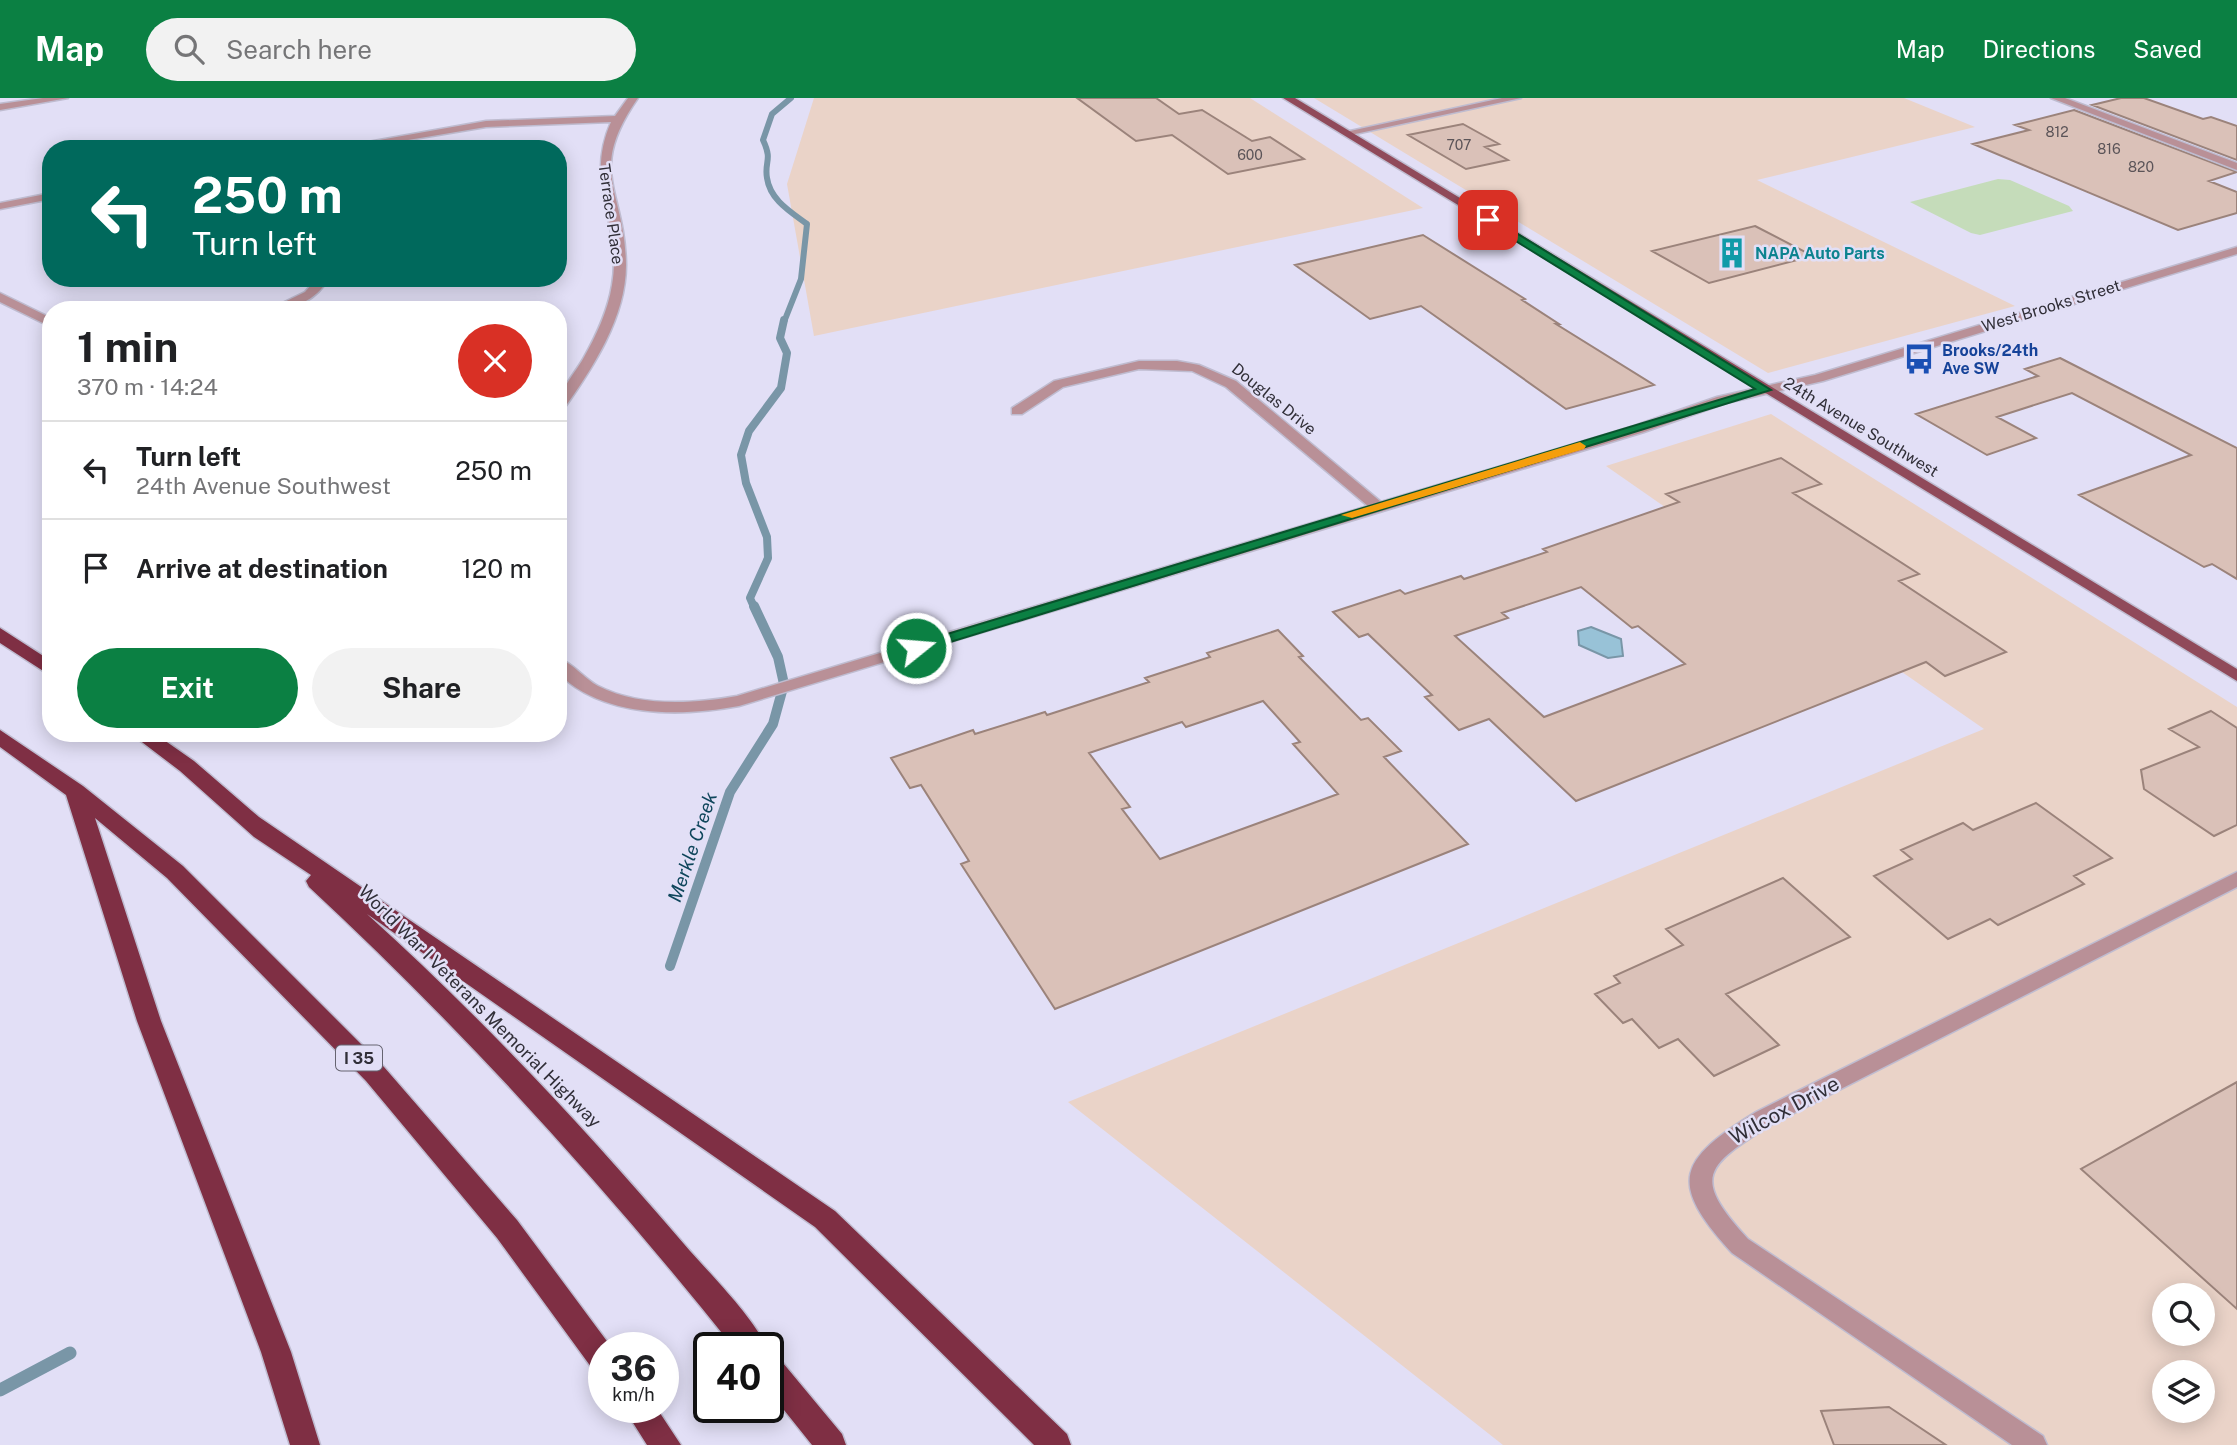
<!DOCTYPE html>
<html lang="en">
<head>
<meta charset="utf-8">
<style>
  body { margin:0; font-family:"Public Sans",sans-serif; background:#f2f2f2; color:#202124; height:100vh; display:flex; flex-direction:column; font-size:26px; white-space:nowrap }
  * { box-sizing:border-box; margin:0 }
  p { font-size:23px; color:#757577 }
  .icon { flex:none; width:38px; height:38px; fill:none; stroke:currentColor; stroke-width:2; stroke-linecap:round; stroke-linejoin:round }
  .map { position:relative; flex:1; overflow:hidden }
  .side { position:absolute; left:42px; top:203px; width:525px; height:441px; display:flex; flex-direction:column; background:#fff; border-radius:28px; box-shadow:0 4px 18px #0003 }
  .side>* { flex:none }
  .banner { position:absolute; left:42px; top:42px; width:525px; height:147px; border-radius:28px; box-shadow:0 4px 18px #0003; background:#00695c; color:#fff; overflow:hidden }
  .fabs { position:absolute; left:2152px; top:1185px; display:grid; gap:14px }
  .fabs a { display:grid; place-items:center; width:63px; height:63px; border-radius:50%; background:#fff; box-shadow:0 4px 18px #0003; font-size:35px }
  .speed { position:absolute; left:588px; top:1234px; display:flex; gap:14px; font-size:35px; font-weight:700; text-align:center }
  .speed>* { display:grid; place-content:center; width:91px; height:91px; border-radius:50%; background:#fff; box-shadow:0 4px 18px #0003; line-height:1 }
  .speed small { font-size:18px; font-weight:400 }
  .speed .limit { border:4px solid #111; border-radius:10px; background:#fff; color:#111 }
  .pin { position:absolute; display:grid; place-items:center; width:60px; height:60px; color:#fff; margin:-30px; border-radius:14px; box-shadow:0 4px 10px #0006 }
  .me { position:absolute; width:77px; margin:-38px; rotate:73deg; stroke-linejoin:round; filter:drop-shadow(0 0 5px #0008) }
  .turn { display:flex; align-items:center; gap:24px; height:147px; padding:0 35px; font-size:32px }
  .turn .icon { width:91px; height:91px; stroke-width:2.5 }
  .turn b { display:block; font-size:49px; line-height:60px }
  .round { display:grid; place-items:center; flex:none; width:74px; height:74px; border-radius:37px; background:#f2f2f2 }
  .head { display:flex; align-items:center; justify-content:space-between; height:119px; padding:0 35px }
  h1 { font-size:42px; font-weight:700; line-height:52px }
  .cta { display:flex; gap:14px; margin-top:auto; padding:14px 35px }
  .cta a { flex:1; height:80px; border-radius:42px; background:#0b8043; color:#fff; font-size:28px; font-weight:700; line-height:80px; text-align:center }
  .cta a+a { background:#f2f2f2; color:#202124 }
  ul { padding:0; list-style:none }
  li { display:flex; align-items:center; gap:21px; height:98px; padding:0 35px; border-top:2px solid #e0e0e0 }
  li div { flex:1 }
  li b { display:block; font-size:26px }
  li em { font-style:normal }
  header { display:flex; align-items:center; gap:42px; box-sizing:border-box; height:98px; padding:0 35px; background:#0b8043; color:#fff }
  header strong { font-size:33px }
  nav { display:flex; gap:38px; margin-inline-start:auto; font-size:24px }
  .search { width:490px; height:63px; background:#f2f2f2; display:flex; align-items:center; gap:18px; box-sizing:border-box; padding:0 24px; border-radius:38px; color:#757577; font-size:26px }
  .map>svg:first-child { display:block }
  .commercial { fill:#ead3c8; fill-rule:evenodd }
  .green { fill:#c5dcba }
  .water { fill:#98c2d7; stroke:#7996a7; stroke-width:2 }
  .lines { fill:none; stroke-linecap:round; stroke-linejoin:round }
  .stream-far3 { stroke:#7996a7; stroke-width:6 }
  .stream-far2 { stroke:#7996a7; stroke-width:8 }
  .stream-far1 { stroke:#7996a7; stroke-width:10 }
  .stream { stroke:#7996a7; stroke-width:13 }
  .building { fill:#dac1b8; stroke:#9b837b; stroke-width:2; fill-rule:evenodd }
  .minor-casing { stroke:#bfbcd0; stroke-width:3 }
  .major-casing { stroke:#bfbcd0; stroke-width:3 }
  .highway-casing { stroke:#bfbcd0; stroke-width:3 }
  .minor { fill:#b99097; fill-rule:evenodd }
  .major { fill:#904a5a; fill-rule:evenodd }
  .highway { fill:#7f2f44; fill-rule:evenodd }
  .route { fill:#0b8043; stroke:#07532c; stroke-width:2 }
  .slow { fill:#f59e0b }
  .labels { text-anchor:middle; dominant-baseline:central; stroke-width:5; stroke-linejoin:round; paint-order:stroke }
  .number-label { font-size:14px; fill:#5b5458 }
  .far-street-label { font-size:16px; fill:#312f38; stroke:#e2dff6 }
  .far-culture-label { font-size:16px; font-weight:bold; fill:#0d838f; stroke:#e2dff6; text-anchor:start }
  .far-transit-label { font-size:16px; font-weight:bold; fill:#164399; stroke:#e2dff6; text-anchor:start }
  .shield { fill:#e2dff6; stroke:#666471; stroke-width:2 }
  .shield-label { font-size:16px; font-weight:bold; fill:#312f38 }
  .street-label { font-size:18px; fill:#312f38; stroke:#e2dff6 }
  .water-label { font-size:19px; font-style:italic; fill:#0f465c; stroke:#e2dff6 }
  .near-street-label { font-size:21px; fill:#312f38; stroke:#e2dff6 }
</style>
</head>
<body>
<header>
<strong>Map</strong>
<div class="search"><svg class="icon" aria-label="search" viewBox="0 0 24 24"><circle cx="10" cy="10" r="6"/><path d="M15 15l6 6"/></svg>Search here</div>
<nav><a>Map</a><a>Directions</a><a>Saved</a></nav>
</header>
<div class="map">
<svg width="2237" height="1347" viewBox="0 0 2237 1347">
  <rect width="100%" height="100%" fill="#e2dff6"/>
  <path class="commercial" d="M814 0H1250L1423 110 814 238 787 86Z
    M1314 0H1904L1975 29 1757 82 2015 208 1768 275Z
    M1771 316 2237 609V1347H1503L1068 1004 1984 631 1606 368ZM2165 1197H2203V1236H2165ZM2165 1274H2203V1312H2165Z"/>
  <path class="green" d="M1998 81 2010 82 2069 108 2073 113 1980 137 1971 135 1910 104Z"/>
  <path class="water" d="M1591 529 1621 541 1623 558 1608 560 1579 547 1578 533Z"/>
  <g class="lines">
    <path class="stream-far3" d="M784 224 801 181 807 126C791 114 770 102 767 80 764 63 773 63 763 42L772 16 791 0"/>
    <path class="stream-far2" d="M754 509 750 500 768 460 767 439 746 385 741 357 749 333 781 290 787 255 780 240 784 222"/>
    <path class="stream-far1" d="M670 868 730 694 773 626 784 586 778 559 754 508"/>
    <path class="stream" d="M0 1292 70 1255"/>
  </g>
  <path class="building" d="M1077 0H1156L1179 16 1202 12 1252 43 1270 39 1304 61 1228 76 1172 37 1136 43Z
    M2121 0H2144L2203 21 2211 19 2237 28V62L2092 7Z
    M2074 12 2237 74 2209 83 2237 94V115L2178 132 1973 46 2029 32 2015 27Z
    M1463 26 1499 46 1485 49 1508 62 1466 71 1408 37Z
    M1755 128 1813 158 1709 185 1652 153Z
    M1423 137 1525 201 1522 202 1559 226H1556L1654 287 1566 311 1421 208 1370 221 1295 167Z
    M2060 260 2237 350V481L2212 466 2204 469 2079 397 2191 357 2072 295 1997 319 2036 340 1987 357 1916 316 2038 278 2025 271Z
    M1781 360 1821 386 1793 395 1919 476 1899 483 2006 554 1945 578 1926 564 1576 703 1489 621 1459 632 1425 599 1432 597 1368 536 1359 539 1333 514 1400 492 1405 496 1461 478 1464 481 1547 454 1543 451 1679 404 1666 396ZM1581 489 1632 530 1638 528 1685 566 1544 619 1455 538 1508 520 1502 515Z
    M1278 532 1303 558 1299 559 1361 622 1368 620 1401 653 1384 659 1468 746 1055 911 961 766 969 763 921 687 910 690 891 660 973 632 975 636 1045 614 1047 617 1149 584 1145 580 1210 559 1207 555ZM1263 603 1300 644 1293 646 1338 696 1160 761 1122 711 1130 709 1089 655 1182 624 1186 629Z
    M2211 613 2237 630V727L2214 738 2144 691 2141 672 2199 649 2169 631Z
    M2036 705 2112 760 2074 778 2084 786 1998 827 1990 821 1948 841 1874 778 1912 761 1901 752 1963 725 1973 732Z
    M1783 780 1850 839 1726 896 1779 947 1714 978 1678 941 1659 950 1632 921 1623 925 1595 896 1620 885 1614 878 1683 847 1666 831Z
    M2237 984V1211L2081 1071Z
    M1889 1309 1946 1347H1834L1821 1313Z"/>
  <g class="lines">
    <g class="minor-casing">
      <path id="minor" d="M43 0H68L0 12V6Z
        M628 0H638C586 75 625 90 626 167 626 220 592 271 563 312L558 313C558 293 573 278 583 261 596 238 608 213 612 187 623 125 583 88 611 24L486 29 354 51H329L486 23 615 18Z
        M1502 0H1521L1346 38 1341 35Z
        M2051 0H2065L2237 65V72Z
        M51 95V101L0 111V105Z
        M2237 149V156L1823 283 1726 305 1644 334 739 608C680 619 603 620 558 575V560C570 563 585 581 598 588 639 609 693 606 737 598L1368 408 1226 289 1192 273 1139 271 1063 289 1022 316H1012V310L1054 283 1139 263H1177L1199 267 1236 283 1381 404 1634 328 1717 299 1815 277Z
        M317 180H329C316 203 293 212 268 212L305 194Z
        M0 195 51 220V229L0 204Z
        M2237 774V789L1772 1026C1706 1068 1690 1078 1748 1141L2043 1338 2047 1347H2012L1732 1155C1667 1084 1678 1062 1756 1014Z"/>
    </g>
    <g class="major-casing">
      <path id="major" d="M1283 0H1295L2237 571V583Z"/>
    </g>
    <g class="highway-casing">
      <path id="highway" d="M0 530 51 563V578L0 545Z
        M0 632 83 688 183 768 384 969 517 1122 612 1250H604V1277L594 1273 497 1140 366 983 167 780 95 720 161 923 291 1254 320 1347H290L261 1254 137 923 66 697 0 649Z
        M130 635H154L194 663 259 719 835 1113 1067 1336 1071 1347H1034L815 1129 367 816C480 918 585 1030 684 1146 708 1174 753 1218 767 1250H734C603 1086 463 932 309 789L306 783 311 777 254 739 180 673Z
        M768 1255 778 1259 842 1336 846 1347H812L768 1292Z
        M623 1309H656L681 1347H647Z"/>
    </g>
    <use href="#minor" class="minor"/>
    <use href="#major" class="major"/>
    <use href="#highway" class="highway"/>
  </g>
  <path class="route" d="M1485 120H1492L1771 292 921 553H911V547L1755 291 1485 124Z"/>
  <path class="slow" d="M1580 344 1586 348 1584 351 1352 420 1341 417Z"/>
  <defs>
    <g id="building-bare" transform="scale(2.415)"><path d="M-4-6H4V6H1V3H-1V6H-4ZM-2.5-4.3h1.7v1.8h-1.7ZM.8-4.3h1.7v1.8H.8ZM-2.5-1h1.7V.8h-1.7ZM.8-1h1.7V.8H.8Z" fill="#0f9aa8" stroke="#e2dff6" stroke-width="2.5" paint-order="stroke"/></g>
    <g id="bus-bare" transform="scale(2.415)"><path d="M-5-6H5V4H4V6H2V4H-2V6H-4V4H-5ZM-3.5-4V0h7V-4ZM-3.5 1.2v1.5H-2V1.2ZM2 1.2v1.5H3.5V1.2Z" fill="#1a4fb4" stroke="#e2dff6" stroke-width="2.5" paint-order="stroke"/></g>
  </defs>
  <g fill-rule="evenodd">
    <use href="#building-bare" x="1732" y="155"/>
    <use href="#bus-bare" x="1919" y="261"/>
  </g>
  <g class="labels">
    <g class="number-label">
      <text x="2057" y="34">812</text>
      <text x="1459" y="47">707</text>
      <text x="2109" y="51">816</text>
      <text x="1250" y="57">600</text>
      <text x="2141" y="69">820</text>
    </g>
    <g class="far-street-label">
      <text transform="translate(611 116) rotate(82)">Terrace Place</text>
      <text transform="translate(2051 208) rotate(-17)">West Brooks Street</text>
      <text transform="translate(1274 301) rotate(39)">Douglas Drive</text>
      <text transform="translate(1861 329) rotate(31)">24th Avenue Southwest</text>
    </g>
    <g class="far-culture-label">
      <text x="1755" y="155">NAPA Auto Parts</text>
    </g>
    <g class="far-transit-label">
      <text x="1942" y="252">Brooks/24th<tspan x="1942" dy="18">Ave SW</tspan></text>
    </g>
    <rect class="shield" x="336" y="947.5" width="46" height="25" rx="5"/>
    <g class="shield-label">
      <text x="359" y="960">I 35</text>
    </g>
    <g class="street-label">
      <text transform="translate(480 908) rotate(45)">World War I Veterans Memorial Highway</text>
    </g>
    <g class="water-label">
      <text transform="translate(692 749) rotate(-71)">Merkle Creek</text>
    </g>
    <g class="near-street-label">
      <text transform="translate(1784 1012) rotate(-28)">Wilcox Drive</text>
    </g>
  </g>
</svg>
<div class="fabs">
<a><svg class="icon" aria-label="search" viewBox="0 0 24 24"><circle cx="10" cy="10" r="6"/><path d="M15 15l6 6"/></svg></a>
<a><svg class="icon" aria-label="layers" viewBox="0 0 24 24"><path d="M12 4l9 5-9 5-9-5zM3 14l9 5 9-5"/></svg></a>
</div>
<div class="speed"><div>36<small>km/h</small></div><div class="limit">40</div></div>
<div class="pin" style="left:1488px;top:122px;background:#d93025"><svg class="icon" aria-label="arrive" viewBox="0 0 24 24"><path d="M6 21V4h12l-3 4 3 4H6"/></svg></div>
<svg class="me" style="left:916px;top:550px" viewBox="-20 -20 40 40"><circle r="17" fill="#0b8043" stroke="#fff" stroke-width="3"/><path d="M0-11L8 9 0 5-8 9z" fill="#fff"/></svg>
<div class="banner">
<div class="turn"><svg class="icon" aria-label="left" viewBox="0 0 24 24"><path d="M17 20v-9H6M10 6l-5 5 5 5"/></svg><div><b>250 m</b>Turn left</div></div>
</div>
<section class="side">
<div class="head"><div><h1>1 min</h1><p>370 m · 14:24</p></div><a class="round" style="background:#d93025;color:#fff"><svg class="icon" aria-label="close" viewBox="0 0 24 24"><path d="M6 6l12 12M18 6L6 18"/></svg></a></div>
<ul>
<li><svg class="icon" aria-label="left" viewBox="0 0 24 24"><path d="M17 20v-9H6M10 6l-5 5 5 5"/></svg><div><b>Turn left</b><p>24th Avenue Southwest</p></div><em>250 m</em></li>
<li><svg class="icon" aria-label="arrive" viewBox="0 0 24 24"><path d="M6 21V4h12l-3 4 3 4H6"/></svg><div><b>Arrive at destination</b></div><em>120 m</em></li>
</ul>
<div class="cta"><a>Exit</a><a>Share</a></div>
</section>
</div>
</body>
</html>
